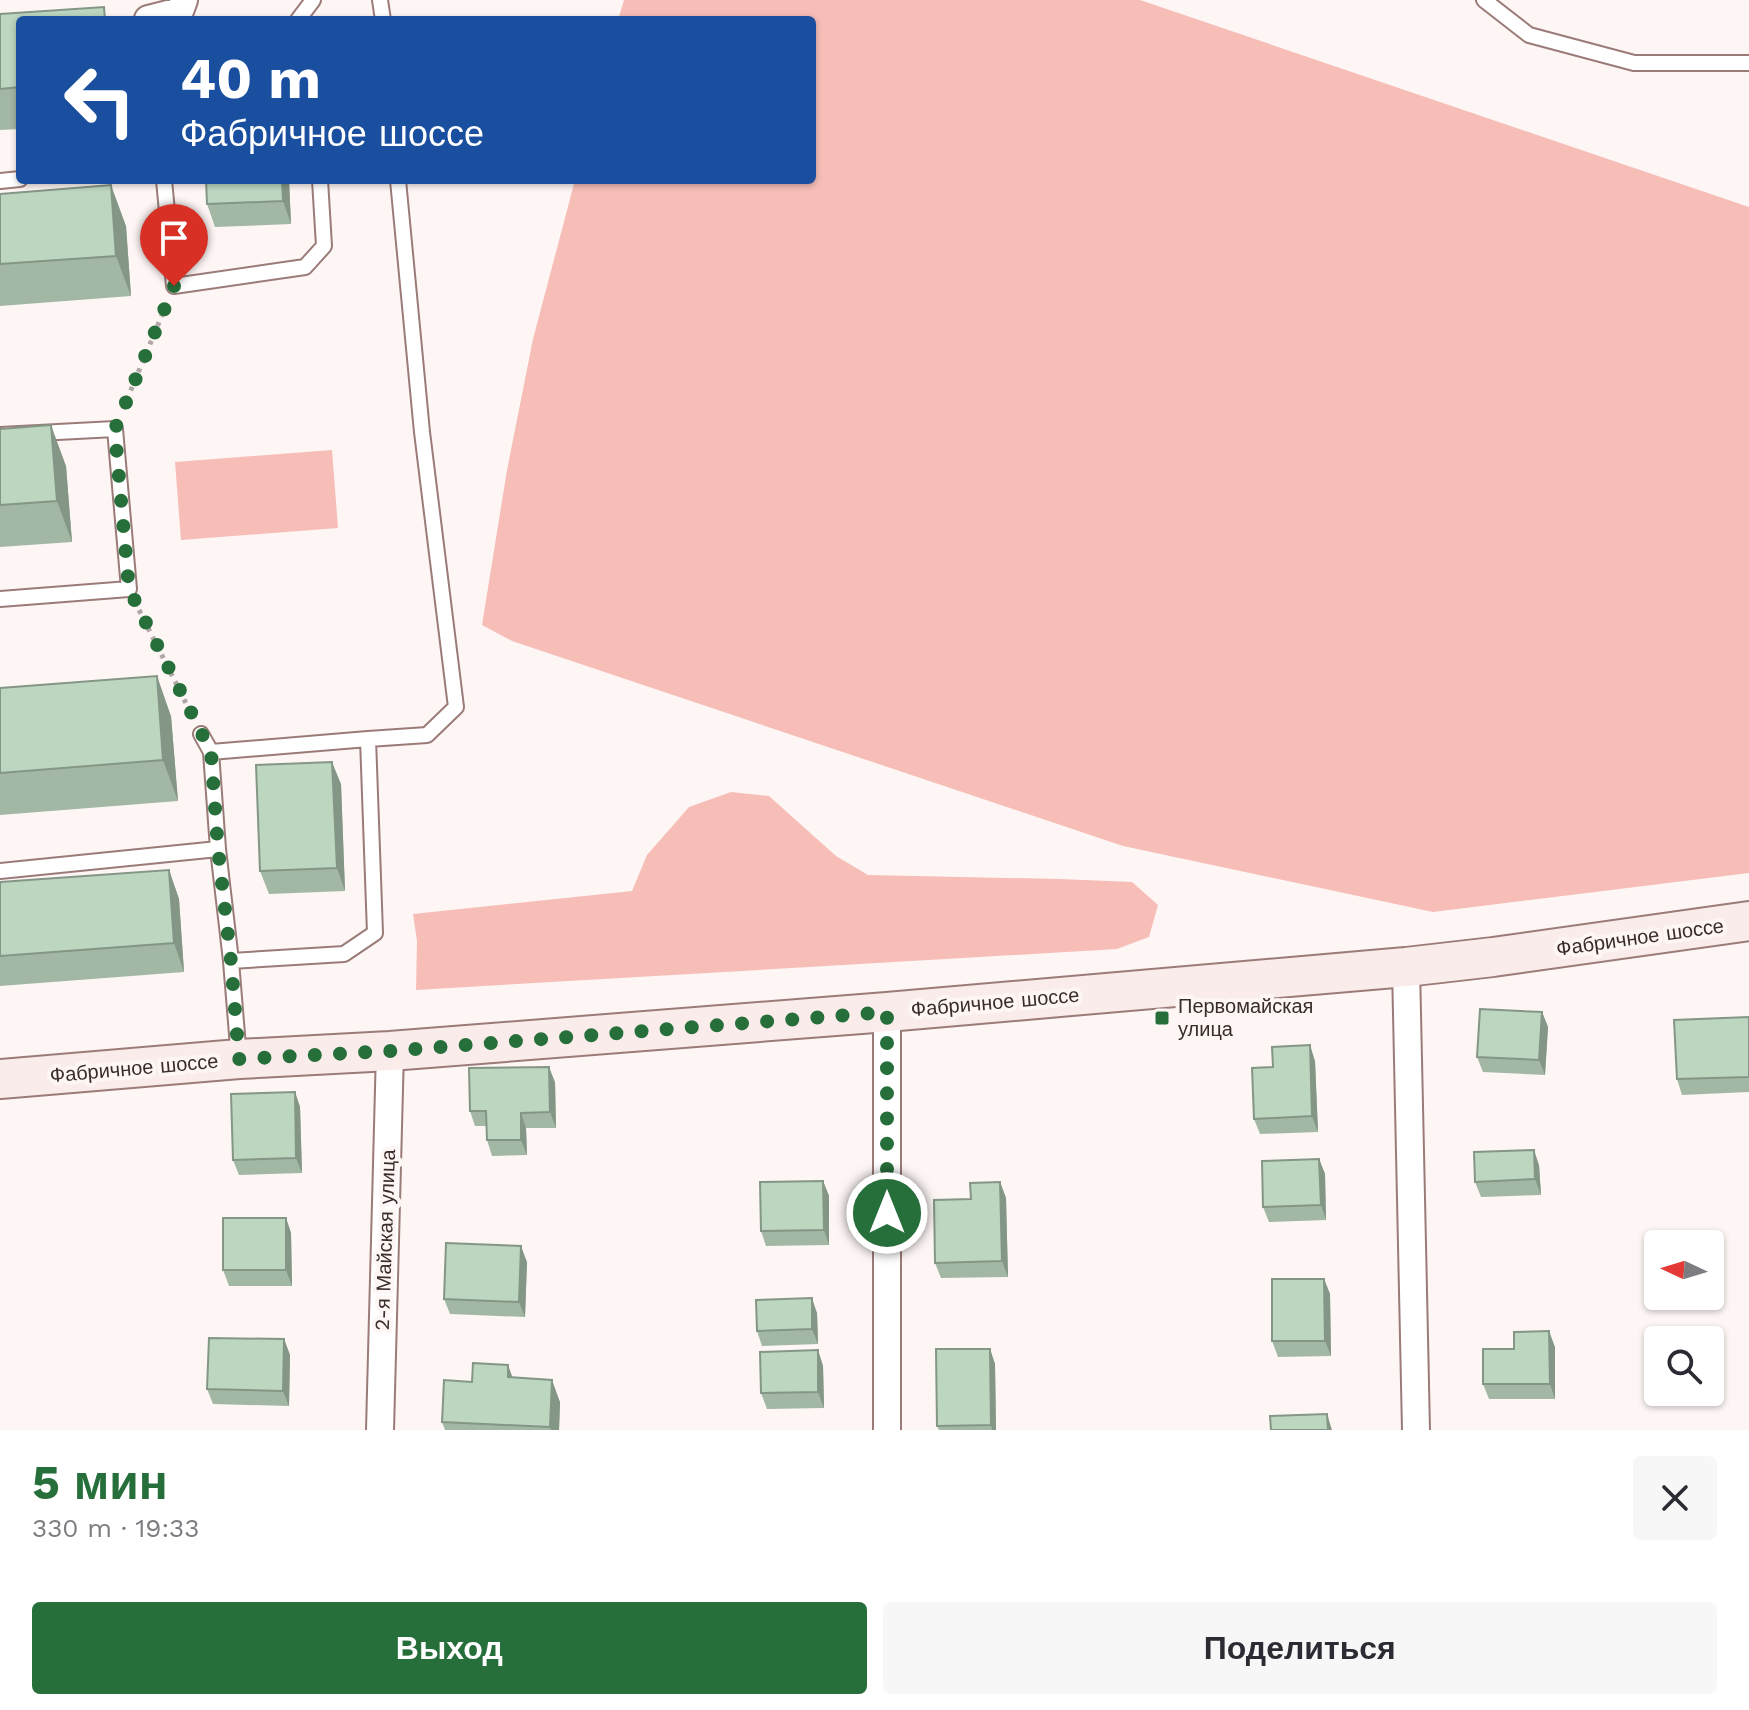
<!DOCTYPE html>
<html lang="ru">
<head>
<meta charset="utf-8">
<style>
  body { margin:0; font-family:"Work Sans",sans-serif; background:#f7f7f7; color:#2b2b33; height:100vh; display:flex; flex-direction:column; font-size:30px; white-space:nowrap }
  * { box-sizing:border-box; margin:0 }
  p { font-size:26px; color:#7c7c81 }
  .icon { flex:none; width:44px; height:44px; fill:none; stroke:currentColor; stroke-width:2; stroke-linecap:round; stroke-linejoin:round }
  .map { position:relative; height:1430px; overflow:hidden }
  .panel { display:flex; flex-direction:column; background:#fff; flex:1 }
  .panel>* { flex:none }
  .hud { position:absolute; left:16px; top:16px; width:800px; height:168px; border-radius:8px; box-shadow:0 2px 6px #0004; background:#1a4fa0; color:#fff; overflow:hidden }
  .needle { width:52px; rotate:274deg }
  .buttons { position:absolute; left:1644px; top:1230px; display:grid; gap:16px }
  .buttons a { display:grid; place-items:center; width:80px; height:80px; border-radius:8px; background:#fff; box-shadow:0 2px 6px #0004; font-size:40px }
  .pin { position:absolute; display:grid; place-items:center; width:68px; height:68px; color:#fff; margin:-82px -34px; border-radius:50% 50% 50% 0; rotate:-45deg; box-shadow:0 0 8px #0007 }
  .pin .icon { rotate:45deg }
  .me { position:absolute; width:88px; margin:-44px; rotate:0deg; stroke-linejoin:round; filter:drop-shadow(0 0 6px #0008) }
  .turn { display:flex; align-items:center; gap:28px; height:168px; padding:0 32px; font-size:36px }
  .turn .icon { width:104px; height:104px; stroke-width:2.5 }
  .turn b { display:block; font-size:56px; line-height:68px }
  .round { display:grid; place-items:center; flex:none; width:84px; height:84px; border-radius:8px; background:#f7f7f7 }
  .head { display:flex; align-items:center; justify-content:space-between; height:136px; padding:0 32px }
  h1 { font-size:48px; font-weight:700; line-height:60px; color:#266e3a }
  .button { display:flex; gap:16px; margin-top:auto; padding:16px 32px }
  .button a { flex:1; height:92px; border-radius:8px; background:#266e3a; color:#fff; font-size:32px; font-weight:700; line-height:92px; text-align:center }
  .button a+a { background:#f7f7f7; color:#2b2b33 }
  .map>svg:first-child { display:block }
  .green { fill:#f7beb8 }
  .lines { fill:none; stroke-linecap:round; stroke-linejoin:round }
  .service-casing { stroke:#9b7b78; stroke-width:18 }
  .minor-casing { stroke:#9b7b78; stroke-width:30 }
  .secondary-casing { stroke:#9b7b78; stroke-width:42 }
  .path { stroke:#b0a7a6; stroke-width:5; stroke-dasharray:4 6; stroke-linecap:butt }
  .service { stroke:#fff; stroke-width:14 }
  .minor { stroke:#fff; stroke-width:26 }
  .secondary { stroke:#faeceb; stroke-width:38 }
  .wall { fill:#a2b8a5 }
  .shaded-wall { fill:#849686 }
  .building { fill:#bcd6c0; stroke:#849686; stroke-width:2 }
  .route { stroke:#266e3a; stroke-width:14; stroke-dasharray:0 25.2 }
  .poi-dot { fill:#266e3a; stroke:#fdf6f5; stroke-width:3 }
  .labels { text-anchor:middle; dominant-baseline:central; stroke-width:8; stroke-linejoin:round; paint-order:stroke }
  .street-label { font-size:20px; fill:#392c2a; stroke:#fdf6f5 }
  .poi-label { font-size:20px; fill:#392c2a; stroke:#fdf6f5; text-anchor:start }
</style>
</head>
<body>
<div class="map">
<svg width="1749" height="1430" viewBox="0 0 1749 1430">
  <rect width="100%" height="100%" fill="#fdf6f5"/>
  <path class="green" d="M624 0H1140L1749 207V873L1433 912 1123 846 512 641 482 625 507 470 533 339 575 180H812V20H618Z
    M332 450 338 528 181 540 175 462Z
    M731 792 769 796 836 856 868 875 1060 879 1132 882 1158 905 1149 937 1117 949 416 990 417 941 413 914 632 891 647 855 689 807Z"/>
  <g class="lines">
    <g class="service-casing">
      <path id="service" d="M380 0 383 20
        M1484 0 1529 35 1634 63H1749
        M298 20 313 0
        M164 180 174 286 305 267 324 246 320 180
        M0 181 20 179
        M0 435 115 429 129 589 0 599
        M211 752 368 739
        M218 849 231 961 239 1059
        M0 871 218 849 211 752 201 734
        M231 961 344 954 375 933 368 739 427 735 456 707 422 432 398 180"/>
    </g>
    <g class="minor-casing">
      <path id="minor" d="M148 19 180 11 184 0
        M1406 967 1416 1430
        M380 1430 390 1051
        M887 1430V1012"/>
    </g>
    <g class="secondary-casing">
      <path id="secondary" d="M0 1079 239 1059 390 1051 887 1012 1406 967 1493 957 1749 921"/>
    </g>
    <path class="path" d="M123 409 165 308
      M139 610 192 715"/>
    <use href="#service" class="service"/>
    <use href="#minor" class="minor"/>
    <use href="#secondary" class="secondary"/>
  </g>
  <path class="wall" d="M0 14 20 20V129L0 130Z
    M206 180H289L291 224 215 227 207 204Z
    M0 194 126 226 131 296 0 306Z
    M0 429 66 466 72 542 0 547Z
    M0 688 171 716 178 801 0 815Z
    M341 784 345 891 269 894 260 871Z
    M169 870 179 899 184 972 0 986V882Z
    M1542 1012 1548 1027 1545 1075 1483 1072 1477 1057Z
    M1749 1017V1092L1682 1095 1677 1079Z
    M1315 1061 1318 1132 1260 1134 1254 1119 1273 1067Z
    M555 1082 556 1128H526L527 1155 492 1156 487 1140 486 1126H475L470 1111Z
    M295 1092 300 1107 302 1173 239 1175 233 1160Z
    M1319 1159 1325 1174 1326 1220 1269 1222 1263 1207Z
    M1539 1165 1541 1195 1481 1197 1475 1182Z
    M823 1181 829 1196V1245L766 1246 761 1231Z
    M1000 1182 1006 1198 1008 1277 941 1278 935 1263 971 1199Z
    M286 1218 291 1233 292 1286H229L223 1270Z
    M527 1262 525 1317 450 1314 444 1299Z
    M1324 1279 1330 1294 1331 1356 1278 1357 1272 1341Z
    M817 1313 818 1344 762 1346 757 1331Z
    M284 1339 290 1355 289 1406 213 1404 207 1389Z
    M1555 1347V1399H1489L1483 1384Z
    M990 1349 995 1364 996 1430H939L937 1426Z
    M818 1350 823 1366 824 1408 767 1409 761 1393Z
    M513 1378 560 1402 559 1430H445L442 1422 472 1382Z"/>
  <path class="shaded-wall" d="M282 180H289L291 224 283 201Z
    M111 185 126 226 131 296 116 256Z
    M51 425 66 466 72 542 57 501Z
    M157 676 171 716 178 801 163 760Z
    M332 762 341 784 345 891 337 868Z
    M169 870 179 899 184 972 174 943Z
    M1542 1012 1548 1027 1545 1075 1539 1060Z
    M1310 1045 1315 1061 1318 1132 1312 1116Z
    M549 1067 555 1082 556 1128 550 1112Z
    M295 1092 300 1107 302 1173 296 1158Z
    M521 1113 526 1128 527 1155 521 1140Z
    M1534 1150 1539 1165 1541 1195 1535 1179Z
    M1319 1159 1325 1174 1326 1220 1321 1205Z
    M823 1181 829 1196V1245L824 1230Z
    M1000 1182 1006 1198 1008 1277 1002 1261Z
    M286 1218 291 1233 292 1286 286 1270Z
    M521 1246 527 1262 525 1317 519 1302Z
    M1324 1279 1330 1294 1331 1356 1325 1341Z
    M812 1298 817 1313 818 1344 812 1329Z
    M1549 1331 1555 1347V1399L1550 1384Z
    M284 1339 290 1355 289 1406 283 1391Z
    M990 1349 995 1364 996 1430H992L991 1425Z
    M818 1350 823 1366 824 1408 818 1392Z
    M508 1365 516 1387 508 1377Z
    M552 1380 560 1402 559 1430H551L550 1427Z
    M1327 1414 1332 1430H1328Z"/>
  <path class="building" d="M104 7 105 20H20V87L0 89V14Z
    M206 180H282L283 201 207 204Z
    M111 185 116 256 0 264V194Z
    M51 425 57 501 0 505V429Z
    M157 676 163 760 0 773V688Z
    M332 762 337 868 260 871 256 765Z
    M169 870 174 943 0 956V882Z
    M1480 1009 1542 1012 1539 1060 1477 1057Z
    M1749 1017V1077L1677 1079 1674 1020Z
    M1310 1045 1312 1116 1254 1119 1252 1068 1273 1067 1272 1047Z
    M549 1067 550 1112 521 1113V1140H487L486 1111H470L469 1068Z
    M295 1092 296 1158 233 1160 231 1094Z
    M1534 1150 1535 1179 1475 1182 1474 1152Z
    M1319 1159 1321 1205 1263 1207 1262 1161Z
    M823 1181 824 1230 761 1231 760 1182Z
    M1000 1182 1002 1261 935 1263 934 1200 971 1199 970 1183Z
    M223 1218H286V1270H223Z
    M446 1243 521 1246 519 1302 444 1299Z
    M1272 1279H1324L1325 1341H1272Z
    M812 1298V1329L757 1331 756 1300Z
    M1549 1331 1550 1384H1483V1349H1514V1332Z
    M209 1338 284 1339 283 1391 207 1389Z
    M936 1349H990L991 1425 937 1426Z
    M818 1350V1392L761 1393 760 1352Z
    M473 1363 508 1365V1377L552 1380 550 1427 442 1422 444 1380 472 1382Z
    M1327 1414 1328 1430H1271L1270 1416Z"/>
  <g class="lines">
    <path class="route" d="M174 286 115 429 117 455 129 589 211 752 218 849 231 961 239 1059 390 1051 887 1012V1213"/>
  </g>
  <rect class="poi-dot" x="1154" y="1010" width="16" height="16" rx="4"/>
  <g class="labels">
    <g class="street-label">
      <text transform="translate(1640 937) rotate(-8)">Фабричное шоссе</text>
      <text transform="translate(995 1002) rotate(-5)">Фабричное шоссе</text>
      <text transform="translate(134 1068) rotate(-5)">Фабричное шоссе</text>
      <text transform="translate(385 1240) rotate(-88)">2-я Майская улица</text>
    </g>
    <g class="poi-label">
      <text x="1178" y="1006">Первомайская<tspan x="1178" dy="23">улица</tspan></text>
    </g>
  </g>
</svg>
<div class="buttons">
<a><svg class="needle" viewBox="-14 -14 28 28"><path d="M0-13l5 13h-10z" fill="#e53935"/><path d="M0 13l5-13h-10z" fill="#7c7c81"/></svg></a>
<a><svg class="icon" aria-label="search" viewBox="0 0 24 24"><circle cx="10" cy="10" r="6"/><path d="M15 15l6 6"/></svg></a>
</div>
<div class="pin" style="left:174px;top:286px;background:#d93025"><svg class="icon" aria-label="arrive" viewBox="0 0 24 24"><path d="M6 21V4h12l-3 4 3 4H6"/></svg></div>
<svg class="me" style="left:887px;top:1213px" viewBox="-20 -20 40 40"><circle r="17" fill="#266e3a" stroke="#fff" stroke-width="3"/><path d="M0-11L8 9 0 5-8 9z" fill="#fff"/></svg>
<div class="hud">
<div class="turn"><svg class="icon" aria-label="left" viewBox="0 0 24 24"><path d="M17 20v-9H6M10 6l-5 5 5 5"/></svg><div><b>40 m</b>Фабричное шоссе</div></div>
</div>
</div>
<section class="panel">
<div class="head"><div><h1>5 мин</h1><p>330 m · 19:33</p></div><a class="round"><svg class="icon" aria-label="close" viewBox="0 0 24 24"><path d="M6 6l12 12M18 6L6 18"/></svg></a></div>
<div class="button"><a>Выход</a><a>Поделиться</a></div>
</section>
</body>
</html>
